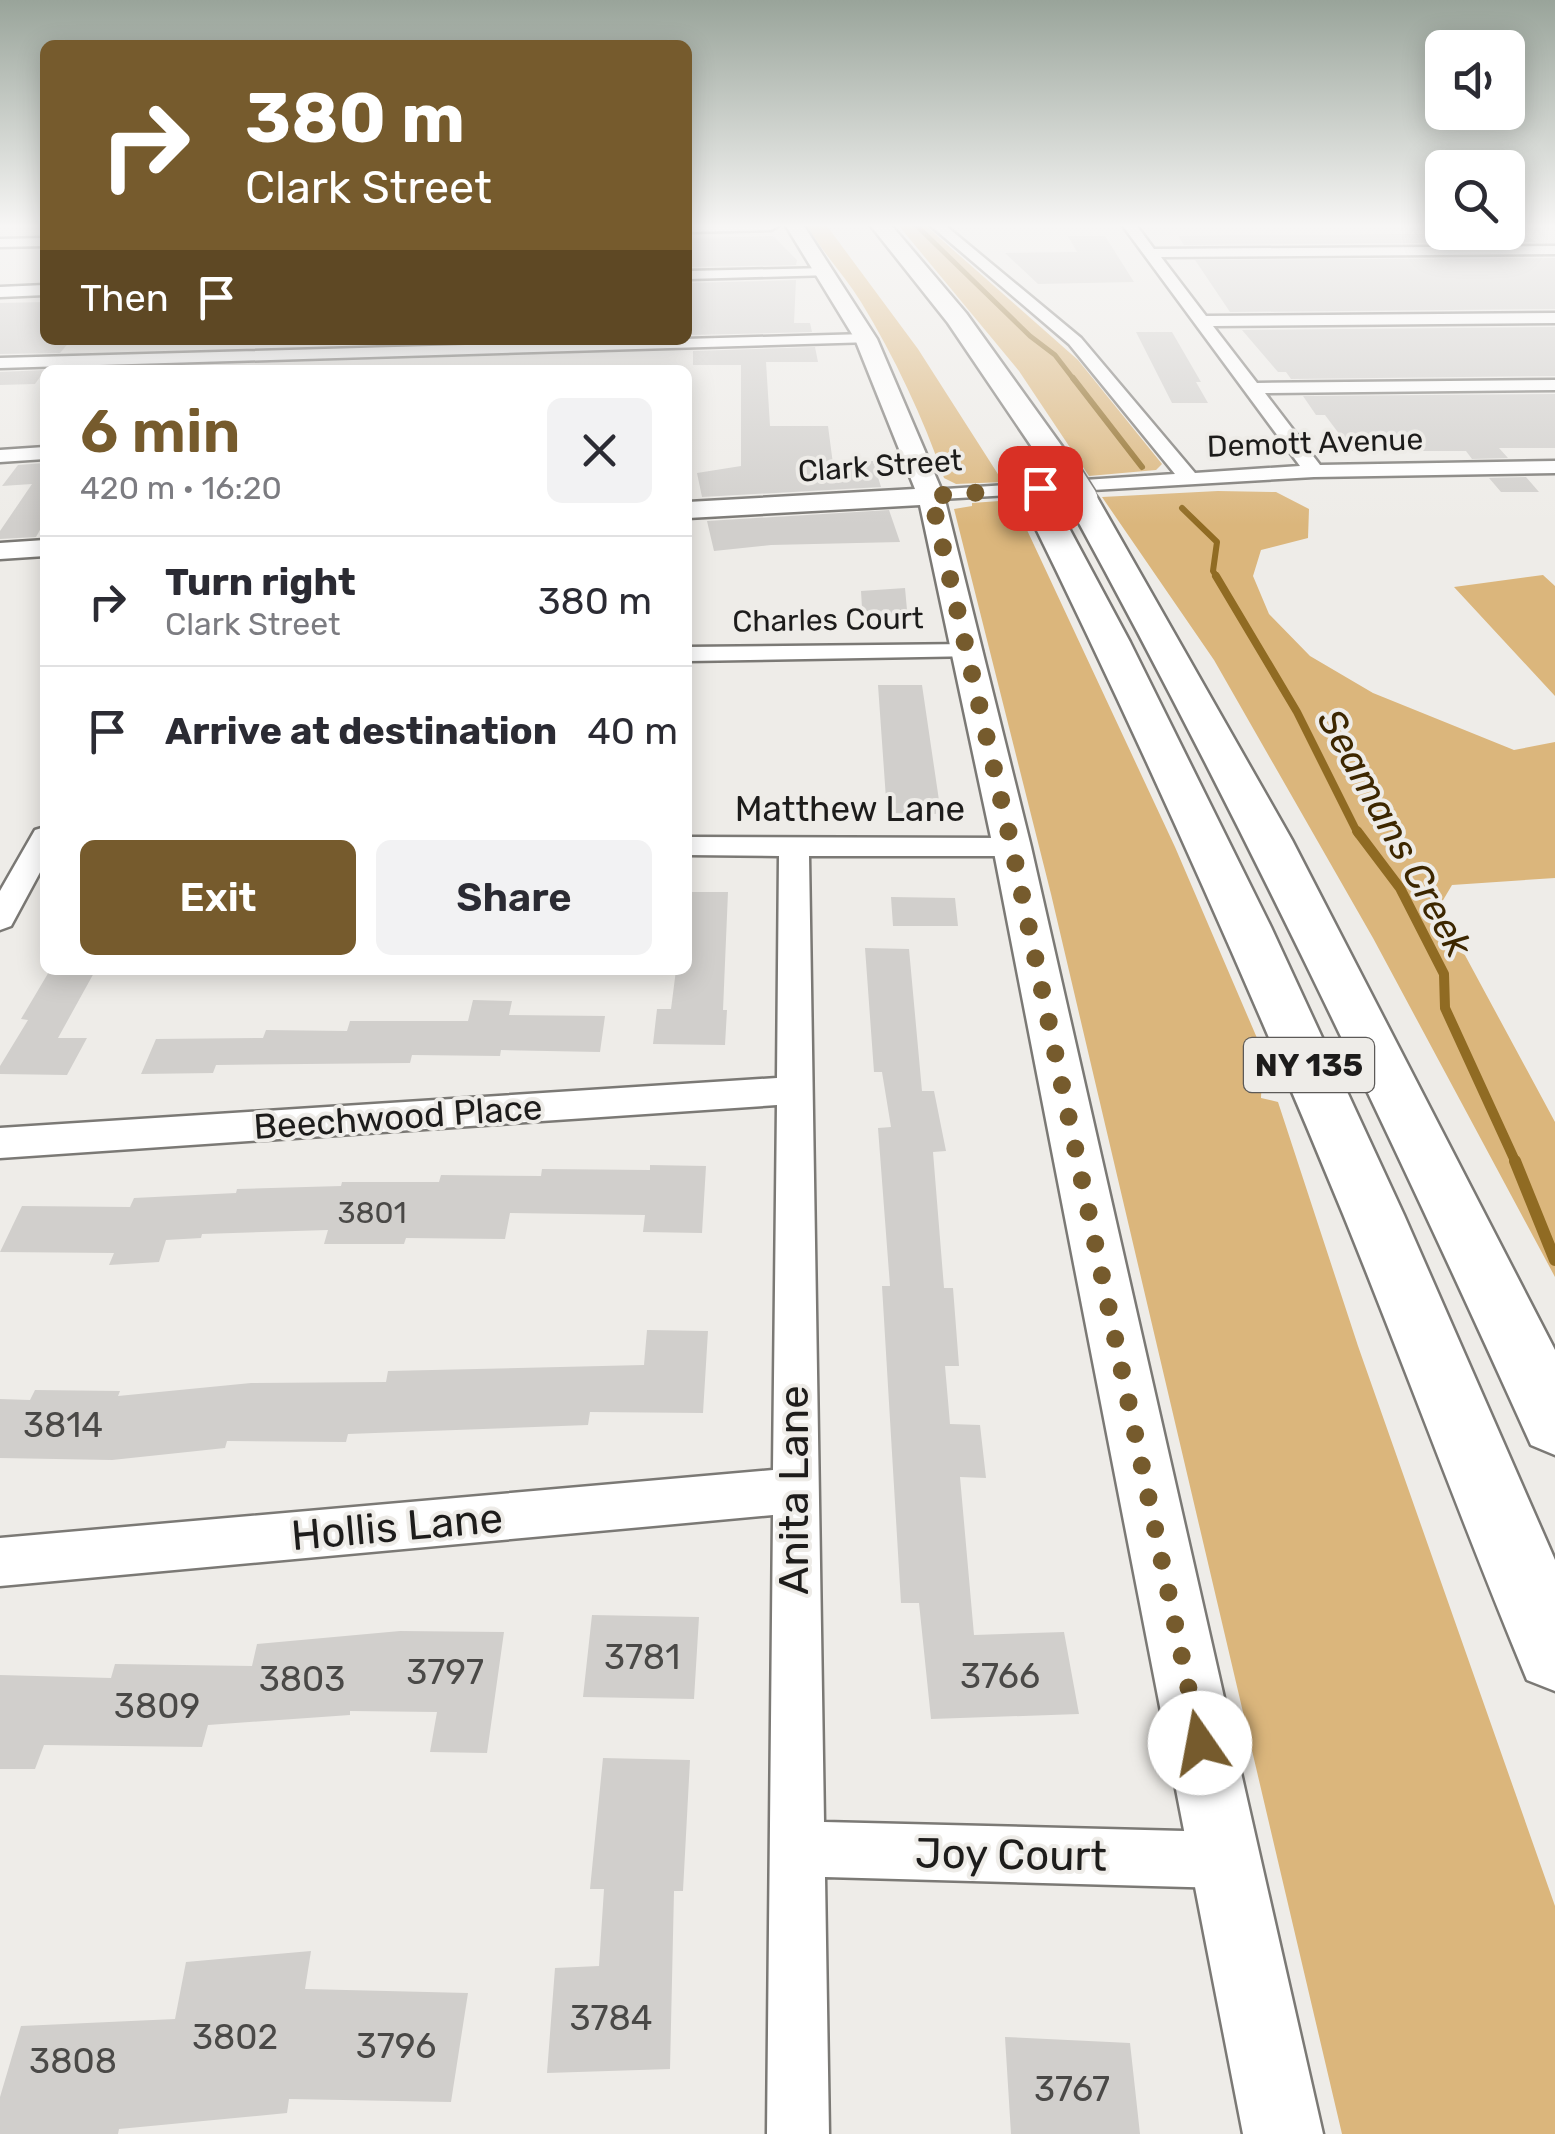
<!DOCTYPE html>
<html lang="en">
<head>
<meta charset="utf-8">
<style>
  body { margin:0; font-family:Rubik,sans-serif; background:#f2f2f3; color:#2b2b33; height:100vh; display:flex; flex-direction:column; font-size:38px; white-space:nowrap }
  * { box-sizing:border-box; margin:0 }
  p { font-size:32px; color:#7c7c81 }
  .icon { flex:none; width:55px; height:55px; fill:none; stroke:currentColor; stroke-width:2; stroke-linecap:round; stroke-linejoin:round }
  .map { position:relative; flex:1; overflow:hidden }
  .panel { position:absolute; left:40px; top:365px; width:652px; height:610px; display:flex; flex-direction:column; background:#fff; border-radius:15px; box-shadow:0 5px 25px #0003 }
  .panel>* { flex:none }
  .guide { position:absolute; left:40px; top:40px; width:652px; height:305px; border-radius:15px; box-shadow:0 5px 25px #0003; background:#765b2d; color:#fff; overflow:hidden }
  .buttons { position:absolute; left:1425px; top:30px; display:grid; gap:20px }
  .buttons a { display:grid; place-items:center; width:100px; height:100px; border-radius:15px; background:#fff; box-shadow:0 5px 25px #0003; font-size:50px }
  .pin { position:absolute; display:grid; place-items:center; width:85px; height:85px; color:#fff; margin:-42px; border-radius:20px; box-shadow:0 5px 15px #0006 }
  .me { position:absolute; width:110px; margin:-55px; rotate:348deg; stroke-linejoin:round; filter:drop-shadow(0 0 8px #0008) }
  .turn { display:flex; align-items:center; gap:35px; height:210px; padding:0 40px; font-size:45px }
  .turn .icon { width:130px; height:130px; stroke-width:2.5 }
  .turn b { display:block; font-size:70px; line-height:85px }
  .then { display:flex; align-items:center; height:95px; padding:0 40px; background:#0003; gap:20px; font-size:38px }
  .round { display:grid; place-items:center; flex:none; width:105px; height:105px; border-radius:15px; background:#f2f2f3 }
  .summary { display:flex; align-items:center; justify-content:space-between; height:170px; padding:0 40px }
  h1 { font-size:60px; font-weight:600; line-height:75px; color:#765b2d }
  .action { display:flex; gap:20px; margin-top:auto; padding:20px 40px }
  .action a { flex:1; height:115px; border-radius:15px; background:#765b2d; color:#fff; font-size:40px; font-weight:600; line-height:115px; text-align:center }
  .action a+a { background:#f2f2f3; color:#2b2b33 }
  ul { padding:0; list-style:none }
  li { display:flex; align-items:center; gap:30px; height:130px; padding:0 40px; border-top:2px solid #e1e1e2 }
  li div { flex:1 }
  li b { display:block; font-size:38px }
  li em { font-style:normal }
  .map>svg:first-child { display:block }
  .green { fill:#dbb67c }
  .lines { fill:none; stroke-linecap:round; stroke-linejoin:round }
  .stream-far4 { stroke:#906b23; stroke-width:5 }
  .stream-far3 { stroke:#906b23; stroke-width:6 }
  .stream-far2 { stroke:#906b23; stroke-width:8 }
  .stream-far1 { stroke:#906b23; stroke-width:10 }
  .stream { stroke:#906b23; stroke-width:12 }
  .building { fill:#d1cfcc }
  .minor-casing { stroke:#7b7975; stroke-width:5 }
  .tertiary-casing { stroke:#7b7975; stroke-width:5 }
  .motorway-casing { stroke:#7b7975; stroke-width:5 }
  .minor { fill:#fff; fill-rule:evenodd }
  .tertiary { fill:#fff; fill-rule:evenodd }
  .motorway { fill:#fff; fill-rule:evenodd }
  .motorway-bridge-casing { stroke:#7b7975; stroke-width:34; stroke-linecap:butt }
  .motorway-bridge { stroke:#fff; stroke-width:31 }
  .route { stroke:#765b2d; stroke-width:18; stroke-dasharray:0 32.4 }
  .labels { text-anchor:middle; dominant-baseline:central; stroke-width:8; stroke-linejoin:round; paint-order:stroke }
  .far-street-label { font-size:30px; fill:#1d1c1b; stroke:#eeece8 }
  .number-label { font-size:30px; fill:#4a4947 }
  .shield { fill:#eeece8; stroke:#5c5a58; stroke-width:2.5 }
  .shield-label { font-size:32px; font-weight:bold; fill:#1d1c1b }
  .street-label { font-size:35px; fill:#1d1c1b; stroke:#eeece8 }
  .near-number-label { font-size:35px; fill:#4a4947 }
  .water-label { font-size:38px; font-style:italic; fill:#3d2700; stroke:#eeece8 }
  .near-street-label { font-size:42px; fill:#1d1c1b; stroke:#eeece8 }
</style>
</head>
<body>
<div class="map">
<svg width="1555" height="2134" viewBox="0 0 1555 2134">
  <rect width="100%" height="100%" fill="#eeece8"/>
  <path class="green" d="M807 226H827L918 349 1003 482 956 484 944 478C923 417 894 356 861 302 845 276 823 253 807 226Z
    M899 226H926L1078 360 1162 464 1156 470 1089 476 1019 371Z
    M1218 491 1276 492 1309 509 1308 538 1261 550 1253 576 1269 614 1310 656 1373 693 1514 750 1555 742V878L1452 885 1439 907 1555 1122V1277L1373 938 1214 660 1102 497Z
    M1013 500 1175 847 1263 1052 1261 1098 1278 1102 1358 1346 1555 1906V2134H1342L1051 894 954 509 972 506V503Z
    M1543 575 1555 586V696L1454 587Z"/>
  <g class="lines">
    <path class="stream-far4" d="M917 226 1030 336 1055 355 1075 381"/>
    <path class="stream-far3" d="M1073 378 1142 467
      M1182 508 1217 542 1213 571 1218 579"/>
    <path class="stream-far2" d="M1216 576 1297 712 1358 834"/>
    <path class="stream-far1" d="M1357 831 1400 888 1444 974 1445 1008 1516 1163"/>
    <path class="stream" d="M1515 1161 1555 1260"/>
  </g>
  <path class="building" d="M1393 234H1524L1536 242 1184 245 1178 236Z
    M773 236 797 260 796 265 688 267V238Z
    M1068 236H1105L1134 282 1038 284 1005 253 1077 252Z
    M1555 258V309L1230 312 1195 260Z
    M796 280 794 323H810L812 332 692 335 688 283Z
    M45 302V340H71L60 353 0 354V303Z
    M1555 327V376L1291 379 1286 372H1278L1242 330Z
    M1136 332H1172L1201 382H1196L1208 403H1172Z
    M815 347 818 362H766L770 426H828L833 464 873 461 881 487 702 497 697 473 741 466V365H693V351Z
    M45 370 35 384 0 385V372Z
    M1555 394V448H1499L1508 458 1472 459 1466 451H1352L1325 415H1316L1303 396Z
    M45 463V521L36 537 0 539V531L32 484 2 486 18 465Z
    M1526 477 1539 492H1501L1489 478Z
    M889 510 900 542 771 545 714 551 707 521Z
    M905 588 908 621 863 625 861 591Z
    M878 685H922L941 814 887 813Z
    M688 892H728L723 1010H727L725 1045 653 1044 657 1009H671L676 970H688Z
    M891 897 955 898 958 926H893Z
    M865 948 909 949 922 1091H934L946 1151 933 1152 944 1288H953L959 1366H945L950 1424 980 1425 986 1478 960 1477 974 1635 1064 1632 1079 1714 931 1719 919 1603H901L882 1286H890L878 1128 891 1127 882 1072H874Z
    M50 970 95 971 58 1038H87L67 1075 0 1074V1066L28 1020 21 1019Z
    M473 1000 512 1001 509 1015 605 1016 600 1052 501 1050 500 1056 412 1055 410 1063 216 1065 213 1073 141 1074 156 1039 263 1038 266 1030 347 1031 350 1021H468Z
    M650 1165 706 1166 702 1233 643 1232 645 1215 510 1213 505 1239 406 1238 404 1244H324L328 1230 202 1234 201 1238 166 1240 159 1262 109 1265 114 1253 0 1252 22 1206 130 1207 134 1198 236 1193 237 1189 341 1186 342 1182H439L441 1175 541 1176 542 1169 650 1170Z
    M647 1330 708 1331 703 1413 590 1412 588 1425 348 1434 346 1442 227 1441 225 1448 112 1460 0 1458V1399L30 1400 35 1390 120 1391 118 1396 251 1383 386 1382 388 1371 644 1365Z
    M592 1615 699 1617 694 1699 583 1697Z
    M400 1631 504 1632 487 1753 430 1752 437 1712 350 1711V1715L208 1725 202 1747 44 1745 35 1769H0V1675L111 1678 115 1664 252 1666 257 1644Z
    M603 1758 690 1760 683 1891H674L670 2069 547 2073 555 1968 599 1966 604 1889H590Z
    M311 1951 305 1989 468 1993 451 2102 289 2099 287 2113 119 2129 118 2134H0V2097L21 2026 175 2019 186 1962Z
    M1005 2037 1130 2043 1140 2134H1011Z"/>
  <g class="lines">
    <g class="minor-casing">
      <path id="minor" d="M688 226H778L771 230 688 232Z
        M931 226H946L1081 338 1195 473 1300 466 1123 226H1137L1154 249 1555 246V254L1161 257 1206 316 1555 313V323L1213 326 1257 383 1555 380V390L1265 393 1320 465 1555 461V473L1314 477 924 500 921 496 931 490 1175 474 1069 344Z
        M45 238V246L0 247V239Z
        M826 268 833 272 831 275 688 279V271Z
        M45 285V295L0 297V287Z
        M866 334 872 336V342L0 368V358Z
        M45 447V459L0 462V450Z
        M970 644 979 646 982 651 979 656 688 661V647Z
        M45 827V863L11 926 0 930V891L35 830Z
        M688 837 1012 838 1022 840 1027 847 1022 854 1012 856H809L824 1822 1224 1832 1244 1840 1252 1860 1244 1880 1224 1888 825 1877 829 2134H767L773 1515 0 1586V1538L773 1470 777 1105 0 1158V1128L777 1078 779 856 688 855Z"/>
    </g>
    <g class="tertiary-casing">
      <path id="tertiary" d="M786 226H804L877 339 944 496 1031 847 1323 2134H1243L993 847 920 505 688 518V502L915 489 855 339Z
        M45 540V556L0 559V543Z"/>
    </g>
    <g class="motorway-casing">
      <path id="motorway" d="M871 226H892L966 313 1084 477 1079 484H1057L948 323Z
        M1082 489 1093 492 1098 499 1292 840 1555 1350V1455L1531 1445C1386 1124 1235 808 1066 499L1071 492Z
        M1039 492 1050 495 1055 502 1130 642 1271 927 1404 1215 1555 1560V1691L1527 1680C1463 1526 1406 1369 1343 1214 1244 973 1138 736 1023 502L1028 495Z"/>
    </g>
    <use href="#minor" class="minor"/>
    <use href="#tertiary" class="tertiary"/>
    <use href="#motorway" class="motorway"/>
    <g class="motorway-bridge-casing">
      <path id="motorway-bridge" d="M1068 477 1082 499
        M1027 480 1039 502"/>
    </g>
    <use href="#motorway-bridge" class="motorway-bridge"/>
  </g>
  <linearGradient id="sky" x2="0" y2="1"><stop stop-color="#99a49a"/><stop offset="0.43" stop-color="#f7f6f5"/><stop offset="1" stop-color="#f7f6f5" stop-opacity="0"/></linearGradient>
  <rect width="1555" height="525" fill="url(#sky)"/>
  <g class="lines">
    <path class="route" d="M1040 488 931 496 1012 847 1200 1743"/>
  </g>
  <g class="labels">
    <g class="far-street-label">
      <text transform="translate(1315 443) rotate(-2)">Demott Avenue</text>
      <text transform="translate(880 466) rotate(-4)">Clark Street</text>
      <text transform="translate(828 620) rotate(-1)">Charles Court</text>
    </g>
    <g class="number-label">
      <text x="372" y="1213">3801</text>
    </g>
    <rect class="shield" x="1244" y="1038" width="130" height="54" rx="8"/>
    <g class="shield-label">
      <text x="1309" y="1065">NY 135</text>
    </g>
    <g class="street-label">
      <text x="850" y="809">Matthew Lane</text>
      <text transform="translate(398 1117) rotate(-4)">Beechwood Place</text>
    </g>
    <g class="near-number-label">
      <text x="63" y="1425">3814</text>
      <text x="642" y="1657">3781</text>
      <text x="445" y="1672">3797</text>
      <text x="1000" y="1676">3766</text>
      <text x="302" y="1679">3803</text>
      <text x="157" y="1706">3809</text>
      <text x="611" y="2018">3784</text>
      <text x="235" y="2037">3802</text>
      <text x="396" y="2046">3796</text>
      <text x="73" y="2061">3808</text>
      <text x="1072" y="2089">3767</text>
    </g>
    <g class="water-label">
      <text transform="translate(1395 833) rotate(61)">Seamans Creek</text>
    </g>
    <g class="near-street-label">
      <text transform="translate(794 1490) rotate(-90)">Anita Lane</text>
      <text transform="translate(397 1527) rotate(-5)">Hollis Lane</text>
      <text transform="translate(1011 1855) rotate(1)">Joy Court</text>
    </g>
  </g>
</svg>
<div class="buttons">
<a><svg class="icon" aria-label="sound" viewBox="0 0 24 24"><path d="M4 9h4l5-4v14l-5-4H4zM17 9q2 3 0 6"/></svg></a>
<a><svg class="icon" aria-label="search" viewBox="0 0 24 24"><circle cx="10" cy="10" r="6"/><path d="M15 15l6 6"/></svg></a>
</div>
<div class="pin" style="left:1040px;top:488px;background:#d93025"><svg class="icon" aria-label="arrive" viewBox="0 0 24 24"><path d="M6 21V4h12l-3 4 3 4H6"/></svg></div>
<svg class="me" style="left:1200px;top:1743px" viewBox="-20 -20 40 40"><circle r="19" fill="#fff"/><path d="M0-13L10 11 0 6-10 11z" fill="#765b2d"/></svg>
<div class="guide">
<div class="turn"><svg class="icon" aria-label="right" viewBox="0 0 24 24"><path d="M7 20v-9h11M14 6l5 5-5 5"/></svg><div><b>380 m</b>Clark Street</div></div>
<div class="then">Then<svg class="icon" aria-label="arrive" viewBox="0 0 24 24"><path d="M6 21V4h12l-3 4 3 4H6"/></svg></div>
</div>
<section class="panel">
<div class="summary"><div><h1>6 min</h1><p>420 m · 16:20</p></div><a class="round"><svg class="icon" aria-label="close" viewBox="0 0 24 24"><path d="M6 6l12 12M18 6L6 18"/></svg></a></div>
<ul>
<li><svg class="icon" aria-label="right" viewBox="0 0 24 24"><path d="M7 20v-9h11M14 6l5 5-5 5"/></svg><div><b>Turn right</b><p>Clark Street</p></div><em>380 m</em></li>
<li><svg class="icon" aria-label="arrive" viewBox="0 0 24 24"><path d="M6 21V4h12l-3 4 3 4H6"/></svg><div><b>Arrive at destination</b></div><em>40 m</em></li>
</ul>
<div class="action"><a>Exit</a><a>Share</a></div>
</section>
</div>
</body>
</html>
